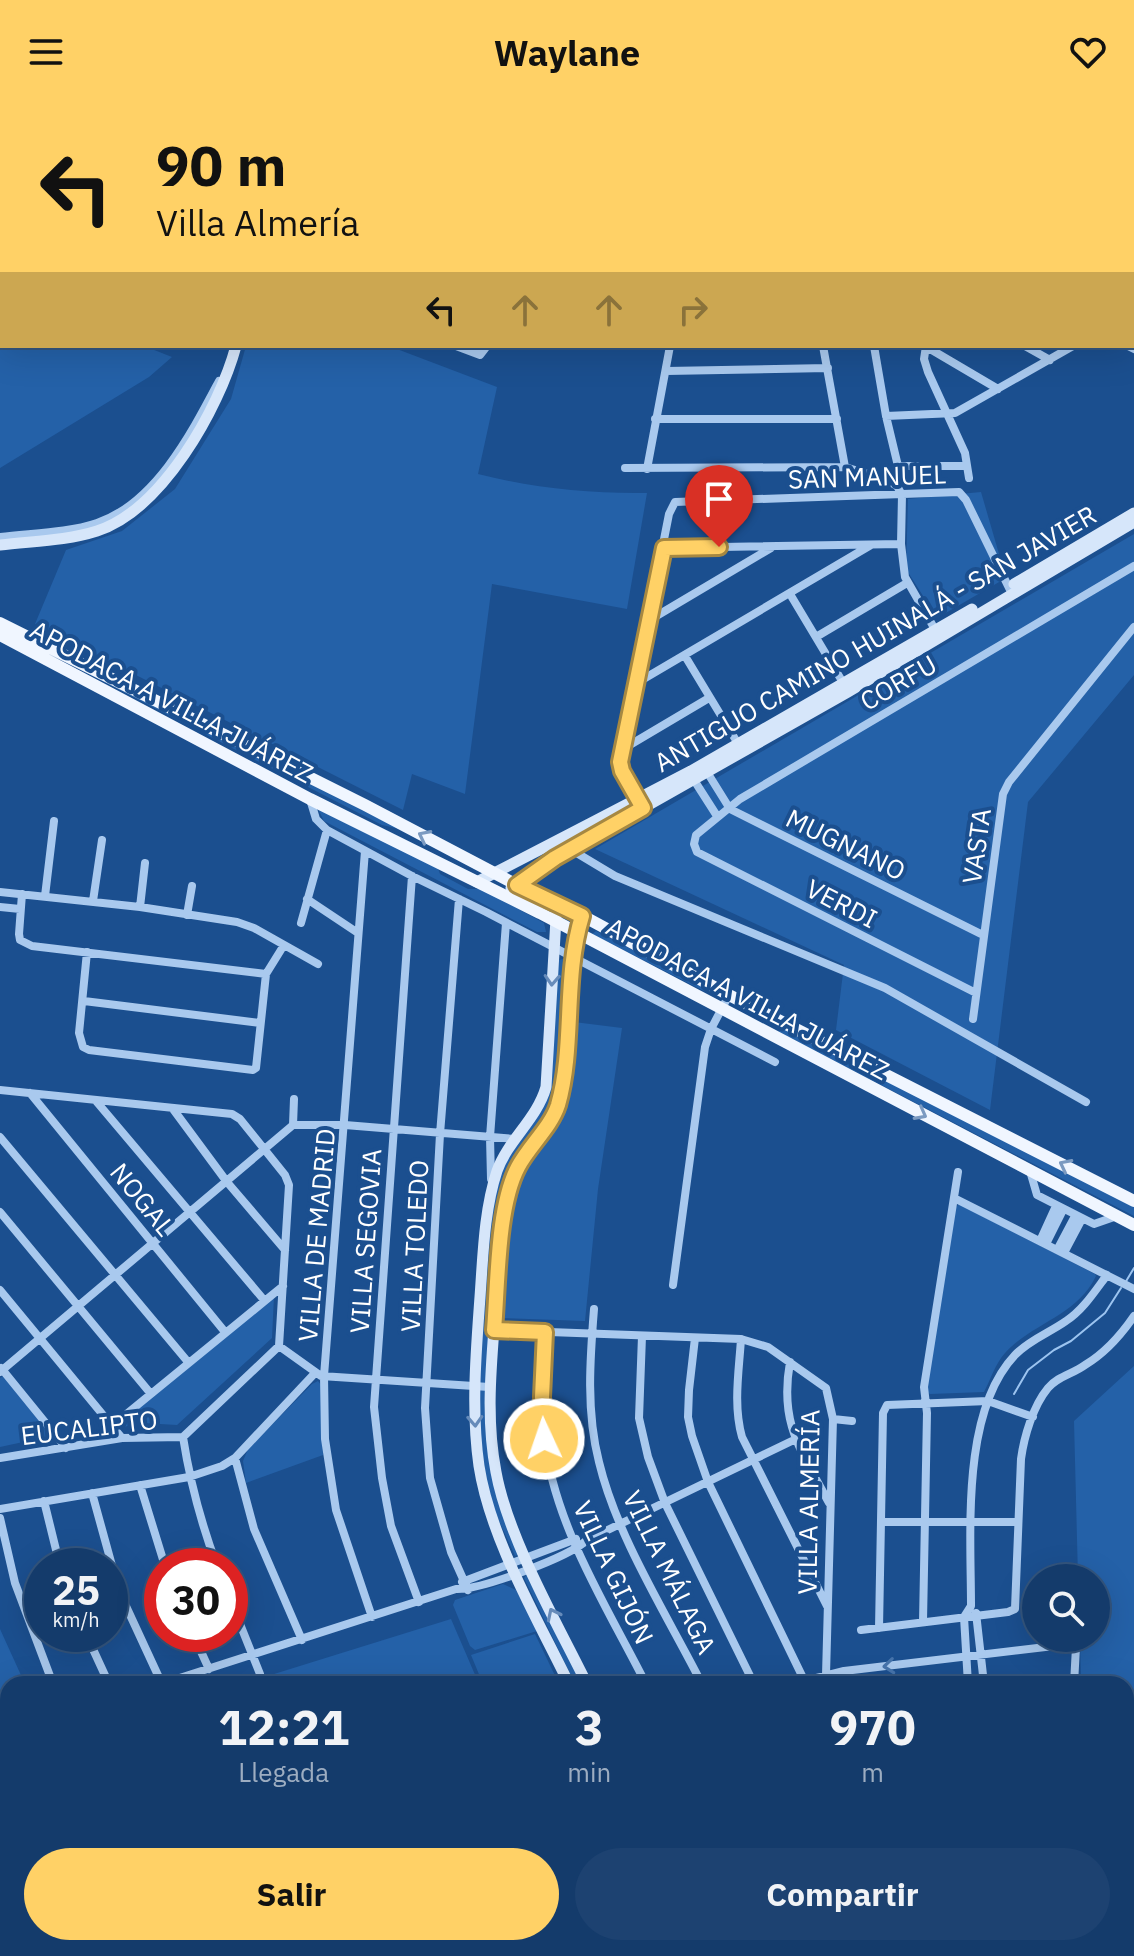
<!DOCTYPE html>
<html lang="es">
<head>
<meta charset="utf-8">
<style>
  body { margin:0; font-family:"IBM Plex Sans",sans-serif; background:#1d4271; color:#f1f3f6; height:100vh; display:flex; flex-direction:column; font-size:30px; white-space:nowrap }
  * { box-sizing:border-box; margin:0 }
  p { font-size:26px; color:#9dadc1 }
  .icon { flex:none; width:44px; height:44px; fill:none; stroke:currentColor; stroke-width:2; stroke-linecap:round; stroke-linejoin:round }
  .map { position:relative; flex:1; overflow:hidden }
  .details { position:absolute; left:0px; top:1572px; width:1134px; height:280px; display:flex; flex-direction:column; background:#143b6b; border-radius:24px 24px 0 0; box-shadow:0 8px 32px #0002,0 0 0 2px #33557e }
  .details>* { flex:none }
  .guide { position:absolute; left:0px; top:0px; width:1134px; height:244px; box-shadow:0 8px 32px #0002,0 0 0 2px #33557e; background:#ffd166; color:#111; overflow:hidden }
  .buttons { position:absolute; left:1022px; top:1460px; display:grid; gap:16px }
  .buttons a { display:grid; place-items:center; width:88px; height:88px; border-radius:50%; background:#143b6b; box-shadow:0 8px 32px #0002,0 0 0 2px #33557e; font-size:40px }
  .speed { position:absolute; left:24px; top:1444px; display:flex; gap:16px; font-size:40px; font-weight:700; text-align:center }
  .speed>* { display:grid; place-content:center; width:104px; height:104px; border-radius:50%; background:#143b6b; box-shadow:0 8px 32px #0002,0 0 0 2px #33557e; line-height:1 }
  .speed small { font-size:20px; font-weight:400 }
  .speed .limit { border:12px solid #d22; background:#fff; color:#111 }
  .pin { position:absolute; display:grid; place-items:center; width:68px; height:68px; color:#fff; margin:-82px -34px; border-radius:50% 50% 50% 0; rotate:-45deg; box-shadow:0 0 8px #0007 }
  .pin .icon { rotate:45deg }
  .me { position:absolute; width:88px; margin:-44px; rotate:357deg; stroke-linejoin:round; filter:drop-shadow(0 0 6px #0008) }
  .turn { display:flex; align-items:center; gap:28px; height:168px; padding:0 24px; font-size:36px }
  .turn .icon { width:104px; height:104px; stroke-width:2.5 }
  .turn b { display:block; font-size:56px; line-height:68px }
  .lanes { display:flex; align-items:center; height:76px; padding:0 24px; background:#0003; justify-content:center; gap:40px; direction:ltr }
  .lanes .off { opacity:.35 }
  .eta { display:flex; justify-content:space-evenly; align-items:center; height:136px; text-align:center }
  .eta b { font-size:48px; font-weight:800; line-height:56px }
  .button { display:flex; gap:16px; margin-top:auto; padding:16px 24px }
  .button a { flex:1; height:92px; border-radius:48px; background:#ffd166; color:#111; font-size:32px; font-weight:800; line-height:92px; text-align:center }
  .button a+a { background:#1d4271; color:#f1f3f6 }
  header { display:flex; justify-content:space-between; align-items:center; height:104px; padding:0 24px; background:#ffd166; color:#111; font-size:36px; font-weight:800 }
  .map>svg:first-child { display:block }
  .green { fill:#2461a8 }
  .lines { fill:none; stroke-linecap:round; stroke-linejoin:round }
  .stream { stroke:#9cc4f0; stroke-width:2 }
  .street { stroke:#a9c9ee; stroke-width:8 }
  .secondary { stroke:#d6e6fa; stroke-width:11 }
  .primary { stroke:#f0f6ff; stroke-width:12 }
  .oneway { stroke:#7b9ac1 }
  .oneway2 { stroke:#668bba }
  .oneway3 { stroke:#4674ac }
  .route-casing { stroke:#a68842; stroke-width:20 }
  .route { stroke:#ffd166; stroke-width:14 }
  .labels { text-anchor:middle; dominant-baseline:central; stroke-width:8; stroke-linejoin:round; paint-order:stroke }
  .street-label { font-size:26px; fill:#fff; stroke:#1b4f8f }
</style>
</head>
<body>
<header><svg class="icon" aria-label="menu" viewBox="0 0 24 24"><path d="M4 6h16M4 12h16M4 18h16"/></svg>Waylane<svg class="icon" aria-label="heart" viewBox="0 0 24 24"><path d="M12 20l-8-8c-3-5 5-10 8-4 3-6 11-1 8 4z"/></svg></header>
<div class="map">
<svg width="1134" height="1852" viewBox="0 0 1134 1852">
  <rect width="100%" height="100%" fill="#1b4f8f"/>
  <path class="green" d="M0 187 2 242H144L172 253 149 273 0 364Z
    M246 242H389L497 283 478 370C532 384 591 390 647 389L627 505 492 480 465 690 412 670 403 706 35 520 66 446 122 427 175 385 231 295Z
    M981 388 1006 474 937 514 906 465 908 395Z
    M1134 430V571L1028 698 990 1006 836 926 844 861 595 745Z
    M65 558 400 725 382 721Z
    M318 705 437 762 440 770 468 785H481L544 819 546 828H537L324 717Z
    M596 827 706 884 704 887 592 830Z
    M563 855 567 859 555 991 543 1019 518 1054 506 1077 500 1100 486 1315 520 1450 515 1452 495 1408 485 1374 477 1295 491 1114 496 1082 504 1061 541 1006 559 856Z
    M574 918 622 924 598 1085 585 1217 500 1214 514 1081 546 1026Z
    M782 920 1134 1101V1112L779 928Z
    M959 1100 1095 1170 1096 1172C1077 1212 1032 1219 1005 1249 995 1260 991 1275 984 1288L930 1290 926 1287 955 1104Z
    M274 1192 272 1234 177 1321 143 1319 123 1323 120 1319Z
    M1134 1262V1852H960L958 1844H1126V1580H1081L1080 1534H1096V1474H1078L1074 1317Z
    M3 1272 51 1332 0 1343V1274Z
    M318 1277 321 1281 323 1351 246 1379 243 1357 248 1345 312 1280Z
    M527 1470 583 1580H575L524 1474Z
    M503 1480 516 1486 537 1527 475 1546 470 1542 453 1501 455 1496Z
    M451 1515 479 1580H242Z
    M0 1525 25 1580H8V1617L0 1620Z
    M535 1530 559 1580H483L471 1551Z
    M16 1844H142L145 1852H15Z"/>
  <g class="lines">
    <path class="stream" d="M1125 1179 1134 1164
      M1014 1290 1028 1266 1054 1246 1071 1237 1105 1209 1121 1184"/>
    <path class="street" d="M867 0 870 2
      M897 0 898 2
      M953 0 954 2
      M363 2 364 0
      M825 2V0
      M840 2V0
      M1132 57 1134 54
      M1132 108 1134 109
      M1132 166 1134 167
      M1132 188 1134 189
      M456 242 480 251 487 242
      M823 242 845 363
      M874 242 886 312 898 362H967
      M925 242 998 285
      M926 242 924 255 928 268 965 349 969 374
      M1025 242 1050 256
      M1128 242 1134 245
      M666 267 828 264
      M886 312 955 309 1073 242
      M655 315H837
      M625 364 845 363 885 375 897 382 902 391 901 440 905 473 937 529
      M647 365 670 242
      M0 433C32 429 67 429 97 419 156 399 192 328 219 277
      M664 444 901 440
      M790 490 845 582
      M648 517 771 444
      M816 533 907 479
      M685 552 740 643
      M635 580 871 441
      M623 645 709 594
      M707 668 730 705 983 831
      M694 676 717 712
      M639 697 622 667 620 658 669 410 675 398 959 388 966 396 1012 490
      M327 726 412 772 486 808 775 958
      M558 735 570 745 615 772 885 884 1086 998
      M365 747 324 1272 325 1335 336 1406 372 1513
      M412 772 374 1303 382 1374 391 1422 419 1498
      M0 788 140 803 237 818 254 824 318 860
      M22 790 19 830 20 836 32 842 266 870
      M45 792 54 717
      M307 795 358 829
      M459 795 440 1030 425 1304 430 1374 451 1448 468 1486
      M93 797 102 736
      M0 803 20 805
      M140 803 145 759
      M187 811 192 782
      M301 819 327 726 316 715 310 695
      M87 848 79 929 83 943 89 946 253 966 256 964 266 870 284 841
      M976 889 697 748 694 740 696 731 740 695 1134 462
      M84 897 260 919
      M973 915 1003 690 1009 678 1134 523
      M0 986 232 1010 240 1015 285 1071 289 1081 279 1242 183 1333 122 1334 0 1354
      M30 989 225 1228
      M96 997 264 1196
      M173 1005 227 1078 285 1146
      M293 1021H345L515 1035
      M293 1021 294 995
      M0 1033 188 1258
      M1030 1067 1037 1091 1094 1120 1117 1112
      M491 1075 490 1033 506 819
      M954 1094 1134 1185
      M0 1108 151 1290
      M1040 1137 1056 1102
      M1046 1140 1063 1106
      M1057 1146 1075 1112
      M1064 1149 1082 1115
      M673 1181 705 943 711 925 729 891
      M0 1186 122 1334
      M594 1205C590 1255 586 1308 599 1358 617 1433 667 1511 702 1580
      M494 1226 741 1235 768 1243 826 1284 833 1315 826 1571
      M545 1228C543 1262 540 1297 544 1332 554 1421 606 1501 646 1580
      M642 1232 639 1314 648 1353 665 1399 754 1580
      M695 1234 689 1286 688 1313 692 1332 708 1378 806 1580
      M741 1235C739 1267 733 1301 742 1333L827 1502
      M279 1242 321 1272 489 1283
      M790 1258C779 1320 801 1346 829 1399
      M1 1264 66 1344
      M0 1268 293 1021
      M833 1315 852 1317
      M113 1321 283 1182
      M183 1333C190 1378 201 1419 217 1462
      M235 1354 254 1425 302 1536
      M140 1381 165 1462
      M92 1389 119 1487 162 1580
      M44 1397 60 1462
      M0 1405 189 1373 222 1362 235 1354 315 1269
      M0 1414 15 1479 53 1580
      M881 1418H1017
      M462 1478 576 1435
      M230 1495 260 1570
      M976 1509 984 1580
      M923 1518 927 1309 924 1283 958 1068
      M879 1524 883 1309 887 1301 988 1297 1033 1313
      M861 1526 1008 1508 1015 1505 1021 1355C1024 1333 1033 1302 1048 1284 1058 1272 1073 1270 1085 1261 1105 1249 1121 1231 1134 1212
      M86 1530 109 1580
      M193 1530 209 1565
      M161 1580 456 1485C481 1486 569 1453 587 1436L796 1335
      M793 1580 844 1567 1071 1540 1076 1543 1074 1580
      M968 1580 964 1513 971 1502C971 1428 961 1308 1015 1251 1029 1236 1049 1229 1066 1217 1083 1206 1095 1187 1107 1171
      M0 1632 8 1629
      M372 1844 378 1852
      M927 1844 930 1852
      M451 1852 460 1844
      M531 1852 540 1844
      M614 1852 627 1844
      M764 1852 796 1844"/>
    <path class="secondary" d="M330 0 332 2
      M350 0 351 2
      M509 0H531
      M381 2 382 0
      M0 441C32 437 66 437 97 427 162 406 219 305 236 242
      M1014 480 1134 409
      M595 717 691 667 972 505
      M477 778 595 717 601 718
      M511 784 555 754 848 588 1134 418
      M557 798 546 983C537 1015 508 1036 497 1067 484 1106 483 1152 480 1193 476 1249 471 1306 479 1362 490 1434 537 1514 569 1580
      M582 812C563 873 575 938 558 999 550 1029 520 1052 510 1083 499 1119 499 1161 496 1198 492 1255 485 1311 496 1368 508 1434 557 1519 587 1580
      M0 1764 4 1794 3 1852
      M721 1844 724 1852
      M740 1844 743 1852
      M319 1852 327 1844
      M355 1852 366 1844"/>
    <path class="primary" d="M0 519 365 701 517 781 557 798 729 891 1134 1097
      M0 531 310 695 540 809 1134 1121"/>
  </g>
  <defs><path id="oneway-chevron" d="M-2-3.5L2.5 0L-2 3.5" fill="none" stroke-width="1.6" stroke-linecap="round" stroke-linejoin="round" transform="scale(2)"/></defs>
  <g class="oneway">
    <use href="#oneway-chevron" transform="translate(424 732) rotate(-153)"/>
    <use href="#oneway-chevron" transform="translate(921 1010) rotate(28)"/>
    <use href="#oneway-chevron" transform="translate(1065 1061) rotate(-153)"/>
  </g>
  <g class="oneway2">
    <use href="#oneway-chevron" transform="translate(552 876) rotate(93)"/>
    <use href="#oneway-chevron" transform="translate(475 1317) rotate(87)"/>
    <use href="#oneway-chevron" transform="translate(553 1510) rotate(-116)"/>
  </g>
  <use class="oneway3" href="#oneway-chevron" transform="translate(889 1562) rotate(174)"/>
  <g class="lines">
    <g class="route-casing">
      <path id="route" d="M544 1335 542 1293 545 1228 494 1226C498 1179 497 1103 518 1063 529 1042 551 1023 558 1001 575 942 563 874 582 812L517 781 555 754 643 704 622 667 620 658 664 444 719 443"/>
    </g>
    <use href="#route" class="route"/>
  </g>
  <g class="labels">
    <g class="street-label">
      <text transform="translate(867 372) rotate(-2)">SAN MANUEL</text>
      <text transform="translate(875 534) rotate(-30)">ANTIGUO CAMINO HUINALÁ - SAN JAVIER</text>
      <text transform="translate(898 578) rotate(-30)">CORFU</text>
      <text transform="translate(172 597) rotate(28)">APODACA A VILLA JUÁREZ</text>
      <text transform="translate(846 740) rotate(26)">MUGNANO</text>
      <text transform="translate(976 742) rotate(-82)">VASTA</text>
      <text transform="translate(842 799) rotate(27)">VERDI</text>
      <text transform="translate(748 894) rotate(28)">APODACA A VILLA JUÁREZ</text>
      <text transform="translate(143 1095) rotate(51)">NOGAL</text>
      <text transform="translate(316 1131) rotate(-85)">VILLA DE MADRID</text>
      <text transform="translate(365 1137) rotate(-86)">VILLA SEGOVIA</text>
      <text transform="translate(414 1142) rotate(-87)">VILLA TOLEDO</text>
      <text transform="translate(89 1323) rotate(-7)">EUCALIPTO</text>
      <text transform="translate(808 1398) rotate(-89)">VILLA ALMERÍA</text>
      <text transform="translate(614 1468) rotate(65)">VILLA GIJÓN</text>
      <text transform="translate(670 1468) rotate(64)">VILLA MÁLAGA</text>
    </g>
  </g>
</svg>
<div class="buttons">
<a><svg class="icon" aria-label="search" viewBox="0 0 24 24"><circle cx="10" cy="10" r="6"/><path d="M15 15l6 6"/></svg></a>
</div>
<div class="speed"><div>25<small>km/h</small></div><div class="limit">30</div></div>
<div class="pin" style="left:719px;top:443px;background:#d93025"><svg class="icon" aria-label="arrive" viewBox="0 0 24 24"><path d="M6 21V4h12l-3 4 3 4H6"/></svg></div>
<svg class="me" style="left:544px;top:1335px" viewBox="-20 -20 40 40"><circle r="17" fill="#ffd166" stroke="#fff" stroke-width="3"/><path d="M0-11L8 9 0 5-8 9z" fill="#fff"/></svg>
<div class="guide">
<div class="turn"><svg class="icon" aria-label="left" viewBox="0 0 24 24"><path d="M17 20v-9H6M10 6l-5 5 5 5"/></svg><div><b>90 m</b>Villa Almería</div></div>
<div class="lanes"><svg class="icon" aria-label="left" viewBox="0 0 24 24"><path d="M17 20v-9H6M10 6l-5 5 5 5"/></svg><svg class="icon off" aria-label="ahead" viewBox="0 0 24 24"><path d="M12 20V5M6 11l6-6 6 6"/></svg><svg class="icon off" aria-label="ahead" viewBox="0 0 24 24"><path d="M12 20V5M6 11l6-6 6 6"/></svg><svg class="icon off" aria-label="right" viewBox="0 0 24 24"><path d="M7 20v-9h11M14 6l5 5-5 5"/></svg></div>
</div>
<section class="details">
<div class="eta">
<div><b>12:21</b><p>Llegada</p></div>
<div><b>3</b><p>min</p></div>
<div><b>970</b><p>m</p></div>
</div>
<div class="button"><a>Salir</a><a>Compartir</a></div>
</section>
</div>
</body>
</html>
